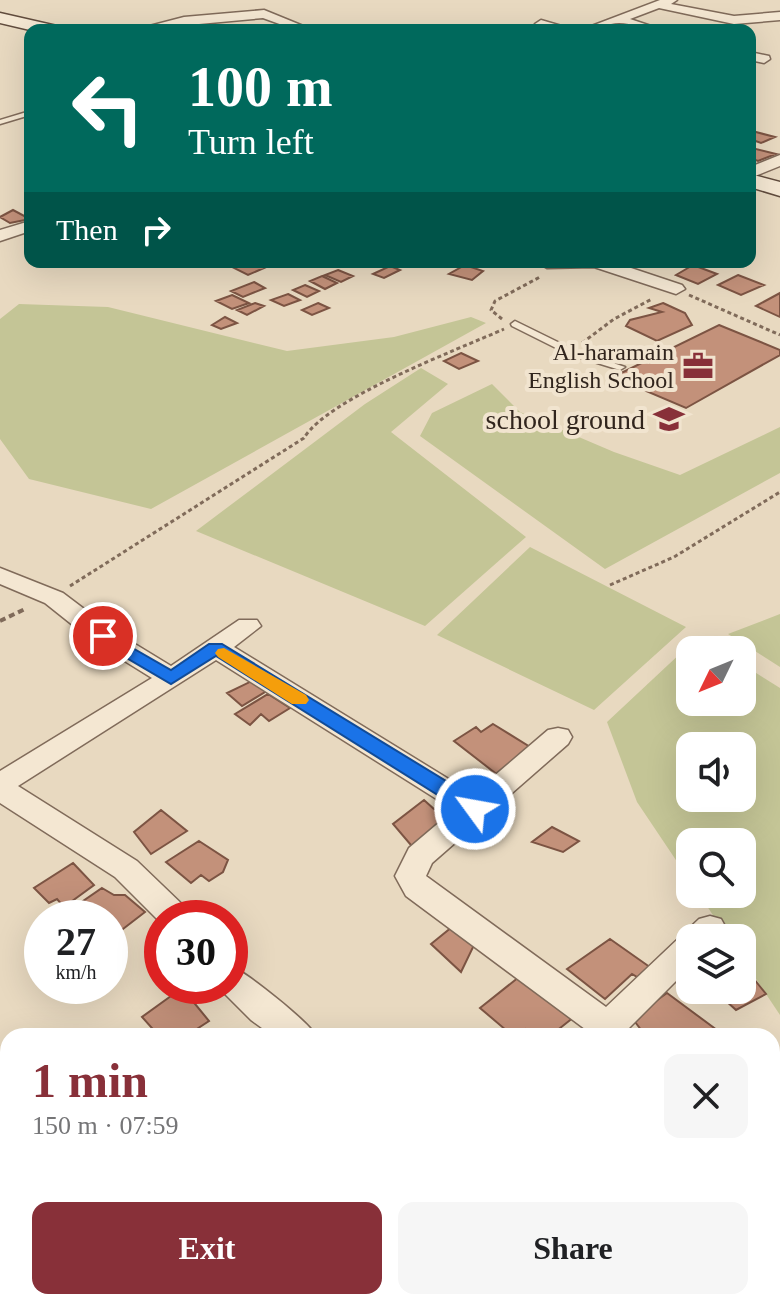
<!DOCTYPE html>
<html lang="en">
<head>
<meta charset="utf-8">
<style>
  body { margin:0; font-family:Georgia,serif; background:#f6f6f6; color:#202124; height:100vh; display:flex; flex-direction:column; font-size:30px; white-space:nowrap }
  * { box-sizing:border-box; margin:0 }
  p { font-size:26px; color:#757577 }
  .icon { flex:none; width:44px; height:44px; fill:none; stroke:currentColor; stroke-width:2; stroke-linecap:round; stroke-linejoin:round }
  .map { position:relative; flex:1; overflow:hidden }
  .sheet { position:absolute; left:0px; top:1028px; width:780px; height:282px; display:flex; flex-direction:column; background:#fff; border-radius:24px 24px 0 0; box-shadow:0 8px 32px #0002 }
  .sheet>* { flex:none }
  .top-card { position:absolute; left:24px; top:24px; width:732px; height:244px; border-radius:16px; box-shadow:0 8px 32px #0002; background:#00695c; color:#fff; overflow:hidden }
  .needle { width:52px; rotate:227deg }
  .tools { position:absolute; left:676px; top:636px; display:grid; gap:16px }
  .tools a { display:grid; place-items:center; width:80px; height:80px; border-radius:16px; background:#fff; box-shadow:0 8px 32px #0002; font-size:40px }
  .speed { position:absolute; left:24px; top:900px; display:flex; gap:16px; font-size:40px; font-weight:700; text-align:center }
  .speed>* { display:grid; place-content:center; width:104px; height:104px; border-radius:50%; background:#fff; box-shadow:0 8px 32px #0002; line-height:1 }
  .speed small { font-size:20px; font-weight:400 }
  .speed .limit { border:12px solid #d22; background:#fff; color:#111 }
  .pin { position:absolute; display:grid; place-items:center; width:68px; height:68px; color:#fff; margin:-34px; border:4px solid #fff; border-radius:50%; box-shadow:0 2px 8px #0007 }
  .me { position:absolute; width:88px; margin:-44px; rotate:302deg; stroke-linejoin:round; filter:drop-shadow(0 0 6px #0008) }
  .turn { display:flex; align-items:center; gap:28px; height:168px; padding:0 32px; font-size:36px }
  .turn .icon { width:104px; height:104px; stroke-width:2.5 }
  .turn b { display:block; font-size:56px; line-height:68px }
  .then { display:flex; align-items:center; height:76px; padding:0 32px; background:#0003; gap:16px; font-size:30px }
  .round { display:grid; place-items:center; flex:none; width:84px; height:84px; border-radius:16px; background:#f6f6f6 }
  .summary { display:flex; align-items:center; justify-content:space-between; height:136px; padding:0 32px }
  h1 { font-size:48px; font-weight:600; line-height:60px; color:#883039 }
  .primary-button { display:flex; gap:16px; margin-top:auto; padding:16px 32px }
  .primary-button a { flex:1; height:92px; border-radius:16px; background:#883039; color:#fff; font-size:32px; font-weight:600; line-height:92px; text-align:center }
  .primary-button a+a { background:#f6f6f6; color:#202124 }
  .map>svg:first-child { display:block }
  .green { fill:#c4c596; fill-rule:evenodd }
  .building { fill:#c3917a; stroke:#7c5443; stroke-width:2 }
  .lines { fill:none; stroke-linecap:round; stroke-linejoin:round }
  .lane-casing { stroke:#806b5a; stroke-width:3 }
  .street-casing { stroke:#806b5a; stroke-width:3 }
  .secondary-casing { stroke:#614c3d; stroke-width:3 }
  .path-far1 { stroke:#806b5a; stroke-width:3; stroke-dasharray:4 3; stroke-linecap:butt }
  .path { stroke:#806b5a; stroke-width:4; stroke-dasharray:6 4; stroke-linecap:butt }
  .lane { fill:#f4e7d2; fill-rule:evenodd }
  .street { fill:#f4e7d2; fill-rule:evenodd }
  .secondary { fill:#f4e7d2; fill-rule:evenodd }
  .route { fill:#1a73e8; stroke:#114b97; stroke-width:2 }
  .slow { fill:#f59e0b }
  .labels { text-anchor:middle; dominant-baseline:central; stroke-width:8; stroke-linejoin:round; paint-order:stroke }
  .far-poi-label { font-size:24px; fill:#31251d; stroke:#f1e4cf; text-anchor:end }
  .poi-label { font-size:28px; fill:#31251d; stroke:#f1e4cf; text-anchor:end }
</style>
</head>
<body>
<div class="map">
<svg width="780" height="1309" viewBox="0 0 780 1309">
  <rect width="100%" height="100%" fill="#e8d9c0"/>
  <path class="green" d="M19 304 108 307 287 351 394 337 471 317 486 323 151 509 29 479 0 439V319Z
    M421 368 448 384 391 432 526 537 425 626 196 531 365 404Z
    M492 384 520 412 614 452 680 475 780 427V473L605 569 420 436 432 413Z
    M530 547 686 627 594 710 437 635Z
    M780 614V667L728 634Z
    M699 636 720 650H690V702H742V664L780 688V1015L742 958V938H728L699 894H742V842H690V881L637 802 607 722ZM690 746H742V798H690Z"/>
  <path class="building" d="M752 131 775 137 761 143 750 139Z
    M750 149 752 148 776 154 758 161 750 158Z
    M13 210 30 219 10 223 0 217Z
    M241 262H249L264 268 248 275 230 266Z
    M465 265 483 271 472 280 449 274Z
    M693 265 717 274 698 284 676 275Z
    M390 266 400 270 384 278 373 274Z
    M338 270 353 276 341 282 325 275Z
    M738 275 764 285 741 295 718 285Z
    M322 276 337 283 325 289 310 281Z
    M254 282 265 288 243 297 231 291Z
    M305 285 319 291 307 297 293 290Z
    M780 293V317L756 306Z
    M288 294 300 300 284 306 271 300Z
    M232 295 249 303 232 309 216 301Z
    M255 303 264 306 247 315 237 310Z
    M318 303 329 308 312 315 302 310Z
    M663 303 685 313 692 325 657 341 626 326 630 320 662 312 649 308Z
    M225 317 237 323 221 329 212 325Z
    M719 325 780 350V355L686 408 613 377Z
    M461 353 478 361 459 369 444 361Z
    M256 679 270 689 242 706 227 693Z
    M268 694 290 708 269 721 261 714 250 725 235 714Z
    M493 724 535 750 499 776 454 741 476 727 481 732Z
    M424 800 457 830 422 858 393 824Z
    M161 810 187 831 151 854 134 832Z
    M552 827 579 841 563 852 532 842Z
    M199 841 228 860 223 872 209 881 201 875 191 883 166 862Z
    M73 863 94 885 64 907 57 899 49 903 34 888Z
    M102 888 114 895H125L145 912 110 939V918H76L70 910Z
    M452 927 476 941 461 972 431 944Z
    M610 939 654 970 642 980 632 974 605 999 567 969Z
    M742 964 766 994 736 1010 714 990H742Z
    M524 973 574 1017 550 1036H534L525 1029 513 1036 480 1008Z
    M182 988 209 1021 186 1036H159L142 1017Z
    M667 993 725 1036H665L653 1029 642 1031 632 1018Z"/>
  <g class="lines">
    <g class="lane-casing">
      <path id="lane" d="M30 111V115L0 124V120Z
        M515 321 574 350 625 367 620 370 568 354 512 326 511 324Z"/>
    </g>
    <g class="street-casing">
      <path id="street" d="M660 0H677L671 4 734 16 780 12V20L734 24 659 8 630 19 663 30C647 30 631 23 619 23 609 23 596 30 581 30Z
        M264 10 313 30H296L263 18 134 30 184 17Z
        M541 20 565 27 567 30 537 27 535 24Z
        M750 52 769 56 770 59 764 63 750 60Z
        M780 155V166L750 178V167Z
        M30 221V231L0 241V230Z
        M613 262 682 285 685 289 676 294 594 267 547 268 538 263Z
        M0 568 63 593 112 630 171 666 239 620H257L261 626 234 647 473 794 548 730 558 728 568 730 572 737 568 744 432 863 426 876 606 1007 699 919 710 916 721 919 726 928 720 938H690V967L621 1036H582L585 1029 406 896 395 876 409 848 454 810 216 660 18 786 137 861 187 909 192 918H162V924L115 877 0 803V771L152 678 94 642 45 603 0 584Z
        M230 966C244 970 310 1023 316 1036H273L251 1020 217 986H230Z
        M8 1181V1217L0 1221V1184Z
        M558 1302H605L608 1309H561Z"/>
    </g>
    <g class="secondary-casing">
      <path id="secondary" d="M0 13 57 26 60 30H30L0 23Z
        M750 174 780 182V196L750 187Z"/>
    </g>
    <path class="path-far1" d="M689 295 780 335
      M502 319 491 310 495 301 540 277
      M582 343 614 319 652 299
      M610 585 674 557 780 492
      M70 586 304 438C328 398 457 350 504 329"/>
    <path class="path" d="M0 621 27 608"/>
    <use href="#lane" class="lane"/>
    <use href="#street" class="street"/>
    <use href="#secondary" class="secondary"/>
  </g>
  <path class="route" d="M103 631 171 670 209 644H222L482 803 485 809 482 814H468L216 656 171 684 96 640 94 636Z"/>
  <path class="slow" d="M224 648 306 695 309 700 306 704H292L218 657 215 653 218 649Z"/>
  <defs>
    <g id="office-bare" transform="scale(2.4)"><path d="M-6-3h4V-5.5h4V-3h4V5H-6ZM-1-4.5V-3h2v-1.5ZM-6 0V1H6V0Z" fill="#883039" stroke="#f1e4cf" stroke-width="2.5" paint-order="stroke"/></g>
    <g id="school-bare" transform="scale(2.4)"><path d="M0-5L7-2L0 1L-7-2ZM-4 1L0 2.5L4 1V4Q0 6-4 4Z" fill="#883039" stroke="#f1e4cf" stroke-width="2.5" paint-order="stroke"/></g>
  </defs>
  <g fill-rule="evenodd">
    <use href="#office-bare" x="698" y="366"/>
    <use href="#school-bare" x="669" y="419"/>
  </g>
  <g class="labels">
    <g class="far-poi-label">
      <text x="674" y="352">Al-haramain<tspan x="674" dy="28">English School</tspan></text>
    </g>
    <g class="poi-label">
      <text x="645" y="419">school ground</text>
    </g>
  </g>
</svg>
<div class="tools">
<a><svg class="needle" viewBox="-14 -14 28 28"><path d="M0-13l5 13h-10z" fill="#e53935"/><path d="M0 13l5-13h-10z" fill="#757577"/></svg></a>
<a><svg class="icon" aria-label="sound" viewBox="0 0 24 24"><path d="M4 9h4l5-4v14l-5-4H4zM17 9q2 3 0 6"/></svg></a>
<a><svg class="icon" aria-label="search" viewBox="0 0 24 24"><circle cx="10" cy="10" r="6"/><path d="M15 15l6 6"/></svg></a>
<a><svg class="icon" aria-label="layers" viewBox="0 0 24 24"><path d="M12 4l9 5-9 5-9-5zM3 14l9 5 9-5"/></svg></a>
</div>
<div class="speed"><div>27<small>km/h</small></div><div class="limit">30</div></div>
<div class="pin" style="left:103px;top:636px;background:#d93025"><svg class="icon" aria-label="arrive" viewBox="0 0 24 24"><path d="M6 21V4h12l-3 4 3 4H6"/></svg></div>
<svg class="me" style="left:475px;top:809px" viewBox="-20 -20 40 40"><circle r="17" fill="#1a73e8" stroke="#fff" stroke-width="3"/><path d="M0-11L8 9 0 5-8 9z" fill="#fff"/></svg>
<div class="top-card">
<div class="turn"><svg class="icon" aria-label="left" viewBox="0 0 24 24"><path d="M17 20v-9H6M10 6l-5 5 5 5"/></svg><div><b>100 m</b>Turn left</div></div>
<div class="then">Then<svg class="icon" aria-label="right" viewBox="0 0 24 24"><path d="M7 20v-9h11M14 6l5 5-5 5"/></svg></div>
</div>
<section class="sheet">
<div class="summary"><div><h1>1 min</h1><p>150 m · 07:59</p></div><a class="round"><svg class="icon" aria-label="close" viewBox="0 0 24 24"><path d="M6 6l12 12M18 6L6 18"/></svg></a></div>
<div class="primary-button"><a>Exit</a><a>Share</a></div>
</section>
</div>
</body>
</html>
